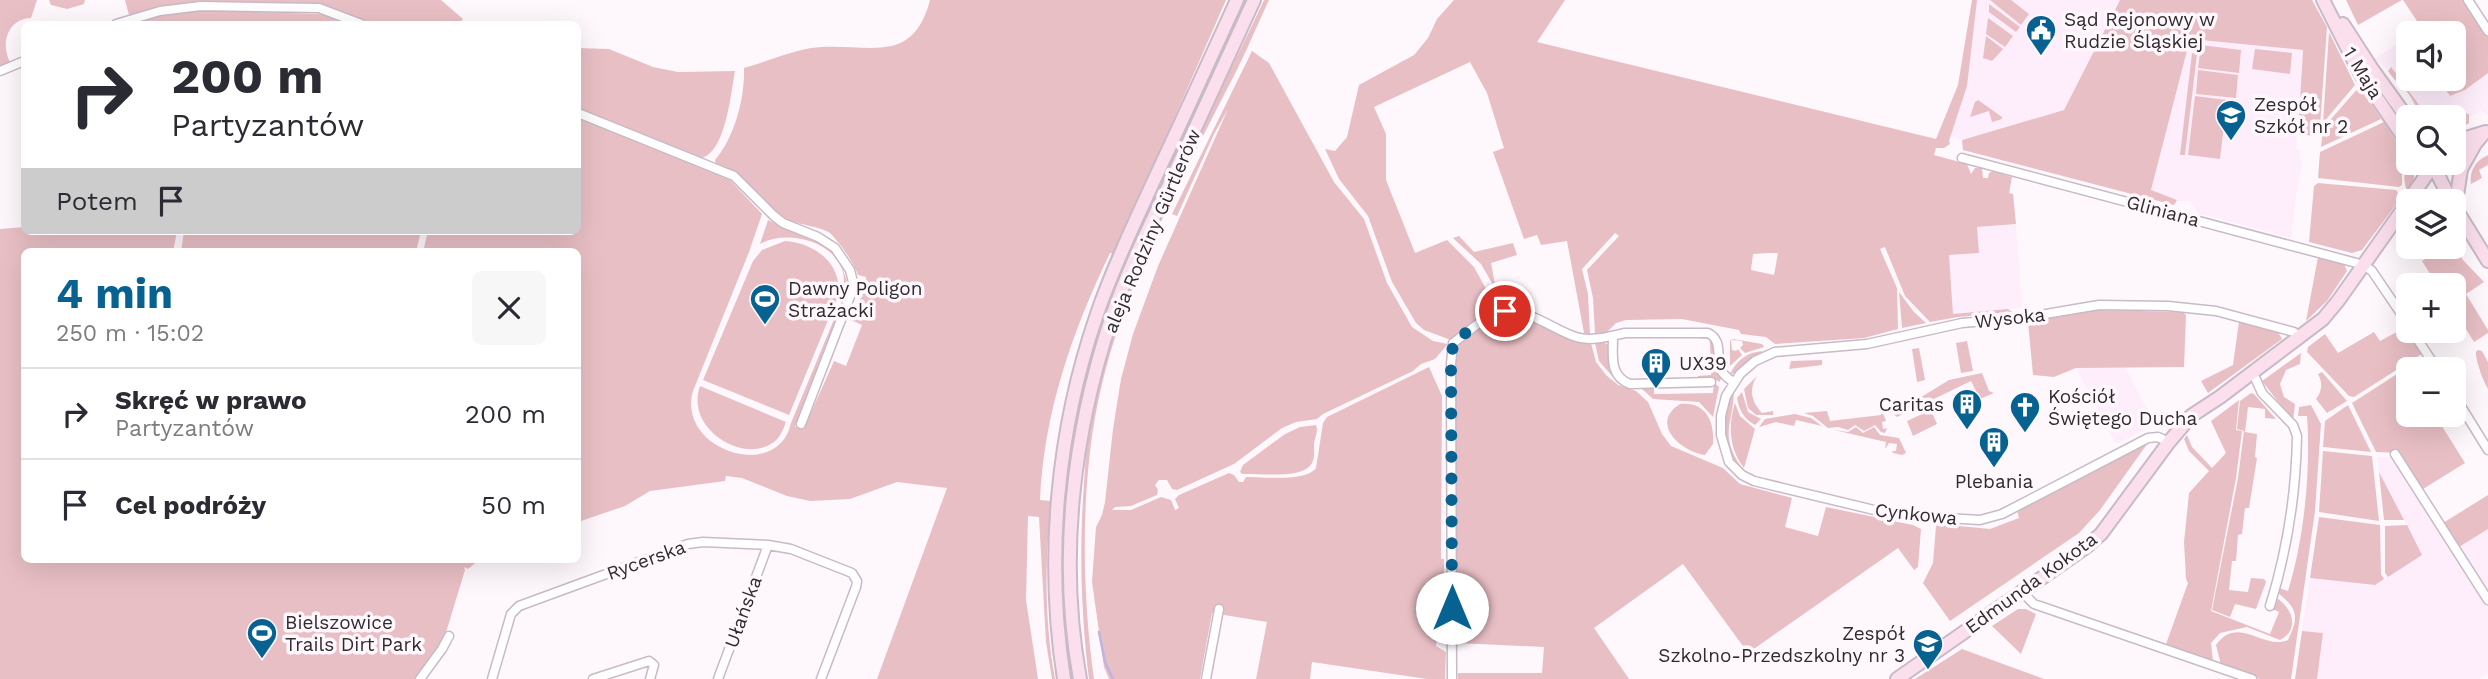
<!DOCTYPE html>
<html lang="pl">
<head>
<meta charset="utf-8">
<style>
  body { margin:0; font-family:"Work Sans",sans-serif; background:#f7f7f7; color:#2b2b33; height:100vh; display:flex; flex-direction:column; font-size:26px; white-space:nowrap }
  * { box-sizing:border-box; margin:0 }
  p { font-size:23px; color:#7c7c81 }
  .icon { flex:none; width:38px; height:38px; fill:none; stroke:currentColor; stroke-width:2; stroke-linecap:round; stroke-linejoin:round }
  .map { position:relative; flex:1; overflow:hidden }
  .side { position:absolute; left:21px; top:248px; width:560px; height:315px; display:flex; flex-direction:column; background:#fff; border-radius:10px; box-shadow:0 7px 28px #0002 }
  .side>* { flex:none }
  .banner { position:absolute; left:21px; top:21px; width:560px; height:214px; border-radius:10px; box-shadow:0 7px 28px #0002; background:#fff; color:#2b2b33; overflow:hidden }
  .fabs { position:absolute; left:2396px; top:21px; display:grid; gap:14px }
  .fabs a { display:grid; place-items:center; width:70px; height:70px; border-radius:10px; background:#fff; box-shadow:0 7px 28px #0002; font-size:35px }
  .pin { position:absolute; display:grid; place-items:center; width:60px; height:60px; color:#fff; margin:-30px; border:4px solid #fff; border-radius:50%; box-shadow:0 2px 7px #0007 }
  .me { position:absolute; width:77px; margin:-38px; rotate:0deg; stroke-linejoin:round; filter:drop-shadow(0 0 5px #0008) }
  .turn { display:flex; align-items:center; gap:24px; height:147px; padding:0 35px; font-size:32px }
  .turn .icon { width:91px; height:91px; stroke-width:2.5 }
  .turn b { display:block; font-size:49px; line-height:60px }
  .then { display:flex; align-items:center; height:66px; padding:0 35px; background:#0003; gap:14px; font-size:26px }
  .round { display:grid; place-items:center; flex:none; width:74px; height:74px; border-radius:10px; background:#f7f7f7 }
  .head { display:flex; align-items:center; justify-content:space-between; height:119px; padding:0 35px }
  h1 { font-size:42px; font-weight:700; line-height:52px; color:#076292 }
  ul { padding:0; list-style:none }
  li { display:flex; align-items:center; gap:21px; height:91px; padding:0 35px; border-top:2px solid #e1e1e2 }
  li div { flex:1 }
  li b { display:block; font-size:26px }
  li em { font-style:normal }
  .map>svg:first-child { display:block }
  .built { fill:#feedfb }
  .green { fill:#e8bfc5; fill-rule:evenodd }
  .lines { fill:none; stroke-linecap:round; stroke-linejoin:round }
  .stream { stroke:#beb3e2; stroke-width:2.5 }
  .street-casing { stroke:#c8bac6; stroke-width:11 }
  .secondary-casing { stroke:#c8bac6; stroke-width:16 }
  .street { stroke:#fff; stroke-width:8 }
  .secondary { stroke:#fcdfed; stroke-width:12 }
  .route { stroke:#076292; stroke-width:12; stroke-dasharray:0 21.6 }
  .labels { text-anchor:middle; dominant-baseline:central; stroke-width:7; stroke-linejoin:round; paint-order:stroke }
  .poi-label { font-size:19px; fill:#302b2f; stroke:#fef8fd; text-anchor:start }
  .street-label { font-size:19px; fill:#302b2f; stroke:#fef8fd }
</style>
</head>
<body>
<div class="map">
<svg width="2488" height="679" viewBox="0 0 2488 679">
  <rect width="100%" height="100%" fill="#fef8fd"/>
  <path class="built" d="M1974 0H2120L2064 110 1961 140 1951 136 1949 141Z
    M2408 38V79H2438L2450 96 2465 90 2488 73V115L2481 111 2470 117 2468 113 2458 112 2450 117H2428L2391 67 2387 69 2373 59Z
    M2190 39 2303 50 2296 149 2300 150V160L2302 164 2297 190 2291 238 2198 213 2190 201H2179L2151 191Z
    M2016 224 2022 308 1953 315 1949 255 1978 253 1977 227Z
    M2125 367 2155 425 2116 444 2076 368Z
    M2377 457H2394L2488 607V673L2478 679H2317L2323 633 2302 631 2310 578 2375 585 2422 555 2379 472Z
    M2488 529V594L2459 547Z"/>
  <path class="green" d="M0 0H37L31 18C8 19 0 43 10 62L0 66Z
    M49 0H85L84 4 67 9 51 5Z
    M125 0H441L463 19 458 24H371L332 8 313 3C252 3 188 0 129 15Z
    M930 0H1226L1115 254 1110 253C1072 332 1044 412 1040 500L1051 501C1045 561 1044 620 1055 679H1052L1046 642 1039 517 1028 516 1026 600 1038 679H877L947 488 897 482 850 499 810 501 787 496 742 478 726 476 725 481 650 491 625 506 578 522V252H423L428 231H578V117L730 180 762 214 749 252 693 391C676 450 778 483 791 423L842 300C843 291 845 281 843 272 834 240 786 229 760 244L768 220 827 246 841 263 849 288 795 427 805 426 834 361 846 366 862 325 851 320 866 285V277L858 275C852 260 842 246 831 234 822 226 796 225 784 218 757 203 748 173 716 164L715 160C735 137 745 97 744 68 766 62 788 52 811 48 865 41 912 69 930 0Z
    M1242 0H1247L1141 232 1075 445V679H1069C1067 654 1063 629 1061 604 1055 489 1079 376 1120 269Z
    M1264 0H1269C1255 30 1242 62 1226 91 1178 185 1127 281 1102 384 1080 475 1081 586 1094 679H1089C1081 613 1079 550 1084 483 1086 455 1087 427 1094 399 1128 258 1203 131 1264 0Z
    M1454 0H1565L1537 42 1936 139 1958 85 1972 0H1977L1967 86 1949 141 1950 144 1944 148H1936L1934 155 1967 164 1971 174 1975 168H1982L1983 178H1988L1989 173 1993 171 2012 177 2009 193 2013 194 2016 224 1977 227 1979 253 1949 255 1953 314 2008 309 2012 312 1958 317 1930 322 1905 296 1885 247 1880 249 1897 288 1898 329 1864 338 1775 344 1766 337 1741 334 1739 330 1682 319 1626 320 1616 323 1606 333 1595 334 1593 298 1587 270 1619 236 1615 233 1582 269 1588 294 1590 335 1584 333 1567 241 1541 245 1537 235 1524 239 1493 152 1504 148 1487 93 1470 62 1374 107 1386 134V180L1415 253 1447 240 1474 267 1497 309 1451 340 1424 330 1416 323 1392 282 1368 216 1339 179 1325 149 1335 151 1347 137 1359 85 1414 55 1428 38 1437 19ZM1769 253H1778L1774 275 1751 270 1753 254Z
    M1990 0H2011L2029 14 2021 25Z
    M2120 0H2312L2327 27 2320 126 2314 136 2298 134 2303 50 2190 39 2151 190 2177 200 2174 205 1963 150 1962 140 2064 110Z
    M2346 0H2402L2358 25Z
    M2403 0H2463L2488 37V73L2465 90 2450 96 2438 79H2454V33H2425Z
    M1989 4 2020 27 2016 32 1989 12Z
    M195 10 318 14 326 15 349 24H131L160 15Z
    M1988 18 2013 36 2005 47 1986 34Z
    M2329 32 2355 85 2323 123Z
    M1986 36 2003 49 1992 61 1983 58Z
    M2201 45 2241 50 2239 73 2198 68Z
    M578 48 609 49 653 67 678 72 735 71C731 92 726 151 702 158L578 108Z
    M2255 49 2292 53 2290 74 2252 69Z
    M1252 51 1269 63 1334 182 1364 219 1387 283 1412 327 1433 341 1448 344 1435 359 1421 364 1413 371 1323 414 1317 419 1296 422 1282 428 1234 464 1177 490 1172 489 1167 480H1159L1155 485 1158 490 1157 495 1131 506 1115 507 1112 510H1131L1161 497 1171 500 1175 510 1179 508 1175 499 1179 495 1229 473 1234 475 1239 482H1243L1246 477C1263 477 1306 482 1316 468L1323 423 1327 417 1429 367 1442 396 1441 559H1444L1446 632 1437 636 1436 646 1446 652 1445 679H1427L1312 662 1310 679H1256L1267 622 1212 613 1200 679H1109L1104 667 1092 582 1096 527 1102 515 1105 502 1113 429 1121 379 1133 334 1158 266 1228 109 1214 134 1177 216 1172 214Z
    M2192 53 2197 54 2185 155H2180Z
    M2391 67 2428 117H2421C2416 108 2412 95 2403 88 2397 83 2393 78 2388 71Z
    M2198 70 2238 75 2236 98 2196 94Z
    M2360 86 2381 119 2321 147 2323 128Z
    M2195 96 2227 100 2220 159 2188 155Z
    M1978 100 2002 117V119L1992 122 1989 111 1970 117 1975 102Z
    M2458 112 2469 114V123L2454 133V117H2450Z
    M2384 122 2402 151V185L2399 187 2318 178 2320 152Z
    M2488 155V165L2479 170 2482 178 2471 184C2469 171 2476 160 2488 155Z
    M2409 163H2414V178L2408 192C2403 185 2403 169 2409 163Z
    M2318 183 2396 190 2401 198 2362 250 2352 253 2309 242 2314 186Z
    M24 227V231H177L173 252H24V560H479L468 569 464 567 465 570 444 639 415 679H0V229Z
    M184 231H421L416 252H181Z
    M1459 236 1474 252 1513 243 1517 255 1491 263 1496 290 1481 264 1453 238Z
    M2456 238 2454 244 2463 260 2484 282 2466 294 2488 330V333L2474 342 2454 310V285H2437L2422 261 2443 247H2454V240Z
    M785 241C815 243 843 264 838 296L789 415 703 380 753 261 762 250Z
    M2318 257 2344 264 2347 271 2327 301 2306 321Z
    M1899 292 1914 312 1926 323 1902 328Z
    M2097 310 2183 312 2186 315 2184 367 2076 368 2054 377 2033 375 2028 322Z
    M1505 311 1586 339 1591 343 1596 362 1606 375 1618 385 1636 391 1648 402 1662 434 1671 446 1723 468 1740 484 1792 498 1785 527 1818 536 1826 507 1913 525 1921 529 1918 567 1914 570 1898 548 1748 653 1683 564 1594 628 1629 679H1458V673H1542L1544 647 1458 643 1452 443 1453 343Z
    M2239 321 2278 332 2282 339 2208 393 2201 381 2233 365Z
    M2406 327 2423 353 2354 397 2349 396 2307 352 2308 347 2325 334 2338 353 2374 332 2380 341Z
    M1698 336 1709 337C1719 348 1714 365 1721 378L1720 382 1714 379H1698V376L1711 375 1710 342 1709 339 1698 338Z
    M1733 340 1731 341 1732 350 1736 351 1738 349 1742 355 1730 366V341L1733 339 1762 344 1764 347 1745 353 1740 348 1743 345 1742 341Z
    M1600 341 1609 345 1612 376 1599 361 1595 343Z
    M1967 341 1973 371 1961 373 1956 343Z
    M1919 348 1925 380 1917 382 1912 349Z
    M2478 350 2482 351 2488 362V389C2483 381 2475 359 2476 352Z
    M1763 351 1735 373 1730 374C1737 360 1747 352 1763 351Z
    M2301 353 2300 364 2286 370 2280 384 2284 397 2295 404 2293 421 2262 381Z
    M2425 356 2433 369H2408V415H2435L2465 463 2423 489 2400 453 2376 452 2352 403Z
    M1822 360V365L1789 369 1791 361Z
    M2322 372 2347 401 2327 413 2316 399C2322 391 2323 383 2318 374Z
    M1982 373 1989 391 1994 393 1980 399 1971 381 1897 417 1890 411 1894 404 1918 399 1949 380Z
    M1757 376C1748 390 1752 402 1762 413L1773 411V415H1756L1748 408 1744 389Z
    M1714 382 1719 387 1713 417 1699 402 1653 399 1641 388 1654 387V394H1660L1713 393Z
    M700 386 786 422C783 430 779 440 771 444 740 463 685 427 700 386Z
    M1734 388C1734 426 1717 434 1744 471 1719 451 1721 415 1734 388Z
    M1742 392 1748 412 1761 419 1755 425C1744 419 1739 410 1737 398Z
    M2251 393 2254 394 2276 419 2265 418V409L2248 407 2245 432 2257 434 2255 457 2257 458 2249 508H2245L2242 534 2238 535 2236 561H2232L2229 590 2248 592 2251 578 2264 579 2266 582 2256 609 2235 604 2230 617 2212 610 2238 478 2244 431 2237 429 2240 401Z
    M2239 400 2236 430 2242 431 2236 478 2211 611 2270 634 2279 612 2272 609 2275 597C2292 607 2301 629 2280 640L2247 627 2220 633 2211 643 2213 661 2166 644 2188 583 2186 579 2184 542 2189 493 2209 471 2189 451 2184 439 2187 435 2192 447 2212 468 2226 453 2211 421Z
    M1735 403 1740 416 1755 429 1744 468C1729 449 1728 425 1735 403Z
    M1680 404C1705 401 1715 421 1713 444L1705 455C1681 452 1649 423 1680 404Z
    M2311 405 2321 424 2315 511 2291 679H2260L2221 665 2216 645C2238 614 2264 651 2288 640 2299 617 2298 609 2278 593L2279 588 2288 591C2304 539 2311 471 2307 416H2298L2299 407Z
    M2348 405 2371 452 2323 447 2325 421Z
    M1881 408 1886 421 1882 422 1883 429 1887 428 1885 433 1881 432 1875 425 1864 431 1855 425 1848 430 1838 427 1828 428 1813 416 1804 413 1827 411 1830 421 1881 415Z
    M1931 410 1937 424 1913 436 1907 421Z
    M1795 414 1811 418 1822 426 1796 420 1794 426 1776 422 1759 427 1765 419Z
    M1316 425C1319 432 1314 438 1314 446 1314 452 1315 457 1312 463 1303 480 1259 473 1242 474L1240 472 1243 465 1285 434 1300 427Z
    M1856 427 1863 433 1874 427 1880 435 1899 438 1906 453 1902 455 1893 453 1892 451H1896L1897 444 1889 443 1885 449 1886 442 1834 430 1848 432Z
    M2150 440 2100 510 2079 533 1950 621 1923 583 1933 563 1936 526 1939 524 1990 529 2019 518 2017 510Z
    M2323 451 2372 456 2379 521 2319 512Z
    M2379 472 2404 520H2384Z
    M2488 495V529L2459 547 2443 523Z
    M2319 517 2380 525 2381 574 2384 579 2375 585 2310 578Z
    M2407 525 2422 555 2388 577 2385 573V526Z
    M2018 609H2026L2036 614 2021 654 1992 626Z
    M2302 631 2323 633 2317 679H2295Z
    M1962 649 2044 679H1915Z"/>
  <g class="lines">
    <path class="stream" d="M1099 632 1105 662 1113 679"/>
    <g class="street-casing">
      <path id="street" d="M2468 0 2488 31
        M116 24 160 11 201 6 319 8 361 24
        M0 71 24 61
        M578 113 734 176 774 216 783 223 818 237 835 248 850 270 854 286 801 424
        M1962 158 2364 265 2372 271 2408 324
        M2412 331 2437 369
        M1613 337C1613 356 1609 376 1630 384L1711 382
        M2253 373 2262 393 2293 425 2297 436C2296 493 2287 551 2270 606
        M2454 395 2488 450
        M2169 442 2158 437 2148 438 2002 514 1980 520 1895 515 1754 481 1742 475 1729 462 1721 435V416L1726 396 1740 374 1755 361 1775 352 1867 344 1962 323 2022 318 2099 305 2168 306 2216 311 2294 332 2300 338
        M2395 454 2488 600
        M2022 592 2034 604 2252 679
        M420 679 442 649 449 636
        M492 679 511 614 519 606 688 544 703 542 768 545 791 549 852 573 857 581 856 587 821 679
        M593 679 649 661 654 665 650 679
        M718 679 768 545
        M1206 679 1219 609
        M1452 679 1451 364 1453 343C1465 334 1489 313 1504 311 1527 308 1556 331 1576 337 1592 342 1610 336 1625 333H1708C1723 340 1716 356 1721 370 1723 375 1729 379 1733 382"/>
    </g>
    <g class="secondary-casing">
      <path id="secondary" d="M2323 0 2360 73 2408 144
        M2343 24 2372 69 2408 119
        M2454 145 2463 139 2486 132
        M2454 160 2475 144 2484 133
        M2432 163 2451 201
        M2408 201 2435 163
        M2454 206 2488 261
        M2455 209 2461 169 2475 144
        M1064 679C1045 557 1057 430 1097 314 1113 267 1135 222 1155 178 1183 119 1210 59 1237 0
        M1080 679C1058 559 1073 434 1111 319 1127 272 1149 227 1170 183 1198 122 1226 61 1254 0
        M1897 679 2086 547 2101 534 2169 442 2191 416 2220 397 2323 319 2338 301 2408 202"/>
    </g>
    <use href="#street" class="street"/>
    <use href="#secondary" class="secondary"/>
  </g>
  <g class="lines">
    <path class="route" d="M1452 608 1451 365 1453 343 1473 327 1505 311"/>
  </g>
  <defs>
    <g id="civic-pin" transform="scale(1.575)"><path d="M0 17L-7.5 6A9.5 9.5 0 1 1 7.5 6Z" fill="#076292" stroke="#fef8fd"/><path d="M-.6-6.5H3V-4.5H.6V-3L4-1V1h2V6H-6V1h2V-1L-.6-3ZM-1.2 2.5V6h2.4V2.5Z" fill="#fff"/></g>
    <g id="school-pin" transform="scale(1.575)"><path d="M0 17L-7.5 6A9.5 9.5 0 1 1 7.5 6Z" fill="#076292" stroke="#fef8fd"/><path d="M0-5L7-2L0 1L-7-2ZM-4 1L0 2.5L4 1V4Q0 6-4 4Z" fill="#fff"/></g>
    <g id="stadium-pin" transform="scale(1.575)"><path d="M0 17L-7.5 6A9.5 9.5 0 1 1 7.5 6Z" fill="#076292" stroke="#fef8fd"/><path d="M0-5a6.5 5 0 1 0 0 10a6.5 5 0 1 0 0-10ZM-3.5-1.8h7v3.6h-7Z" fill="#fff"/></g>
    <g id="building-pin" transform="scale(1.575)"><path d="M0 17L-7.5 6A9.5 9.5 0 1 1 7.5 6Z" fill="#076292" stroke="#fef8fd"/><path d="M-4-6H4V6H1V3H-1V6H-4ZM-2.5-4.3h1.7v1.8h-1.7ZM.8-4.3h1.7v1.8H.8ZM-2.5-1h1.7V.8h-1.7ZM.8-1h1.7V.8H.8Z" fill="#fff"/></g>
    <g id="church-pin" transform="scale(1.575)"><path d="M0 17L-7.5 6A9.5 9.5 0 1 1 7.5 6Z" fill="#076292" stroke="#fef8fd"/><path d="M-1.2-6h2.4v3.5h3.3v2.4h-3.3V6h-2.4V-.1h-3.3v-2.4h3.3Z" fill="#fff"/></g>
  </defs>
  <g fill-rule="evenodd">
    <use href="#civic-pin" x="2041" y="30"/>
    <use href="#school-pin" x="2231" y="115"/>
    <use href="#stadium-pin" x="765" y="299"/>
    <use href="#building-pin" x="1656" y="363"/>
    <use href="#building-pin" x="1967" y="404"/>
    <use href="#church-pin" x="2025" y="407"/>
    <use href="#building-pin" x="1994" y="442"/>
    <use href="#stadium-pin" x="262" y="633"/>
    <use href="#school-pin" x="1928" y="644"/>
  </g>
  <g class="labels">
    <g class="poi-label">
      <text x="2064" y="19">Sąd Rejonowy w<tspan x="2064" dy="22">Rudzie Śląskiej</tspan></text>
      <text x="2254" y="104">Zespół<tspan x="2254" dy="22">Szkół nr 2</tspan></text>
      <text x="788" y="288">Dawny Poligon<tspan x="788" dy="22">Strażacki</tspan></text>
      <text x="1679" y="363">UX39</text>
      <text x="2048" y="396">Kościół<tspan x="2048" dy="22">Świętego Ducha</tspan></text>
      <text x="1944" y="404" text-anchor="end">Caritas</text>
      <text x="1994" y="481" text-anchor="middle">Plebania</text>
      <text x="285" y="622">Bielszowice<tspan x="285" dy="22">Trails Dirt Park</tspan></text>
      <text x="1905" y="633" text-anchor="end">Zespół<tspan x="1905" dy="22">Szkolno-Przedszkolny nr 3</tspan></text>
    </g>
    <g class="street-label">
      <text transform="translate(2363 73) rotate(59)">1 Maja</text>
      <text transform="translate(2163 211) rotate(15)">Gliniana</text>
      <text transform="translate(1152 231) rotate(-67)">aleja Rodziny Gürtlerów</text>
      <text transform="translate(2010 318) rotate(-6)">Wysoka</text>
      <text transform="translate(1916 514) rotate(6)">Cynkowa</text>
      <text transform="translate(646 560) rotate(-20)">Rycerska</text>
      <text transform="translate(2031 583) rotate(-36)">Edmunda Kokota</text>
      <text transform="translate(743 612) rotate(-70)">Ułańska</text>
    </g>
  </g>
</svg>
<div class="fabs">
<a><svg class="icon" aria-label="sound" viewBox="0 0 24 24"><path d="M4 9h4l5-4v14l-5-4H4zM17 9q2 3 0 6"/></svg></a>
<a><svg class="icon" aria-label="search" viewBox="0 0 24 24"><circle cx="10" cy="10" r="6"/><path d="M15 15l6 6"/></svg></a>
<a><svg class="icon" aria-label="layers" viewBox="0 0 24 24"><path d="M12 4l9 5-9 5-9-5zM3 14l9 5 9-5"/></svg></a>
<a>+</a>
<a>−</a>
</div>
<div class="pin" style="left:1505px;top:311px;background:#d93025"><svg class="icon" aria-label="arrive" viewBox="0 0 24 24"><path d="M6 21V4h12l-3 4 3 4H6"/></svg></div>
<svg class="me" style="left:1452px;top:608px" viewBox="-20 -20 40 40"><circle r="19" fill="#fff"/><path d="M0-13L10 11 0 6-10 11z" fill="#076292"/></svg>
<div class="banner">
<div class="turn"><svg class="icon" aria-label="right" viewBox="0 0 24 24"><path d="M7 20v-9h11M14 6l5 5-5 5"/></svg><div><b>200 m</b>Partyzantów</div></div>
<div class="then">Potem<svg class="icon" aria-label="arrive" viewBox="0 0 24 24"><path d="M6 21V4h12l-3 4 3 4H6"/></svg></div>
</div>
<section class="side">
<div class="head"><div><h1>4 min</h1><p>250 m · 15:02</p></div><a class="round"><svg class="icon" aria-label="close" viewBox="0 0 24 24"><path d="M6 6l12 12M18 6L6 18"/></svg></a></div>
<ul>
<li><svg class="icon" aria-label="right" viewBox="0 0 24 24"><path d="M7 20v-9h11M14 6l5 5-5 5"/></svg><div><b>Skręć w prawo</b><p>Partyzantów</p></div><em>200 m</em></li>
<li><svg class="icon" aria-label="arrive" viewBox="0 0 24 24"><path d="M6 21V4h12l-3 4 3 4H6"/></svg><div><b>Cel podróży</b></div><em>50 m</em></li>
</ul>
</section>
</div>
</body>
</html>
